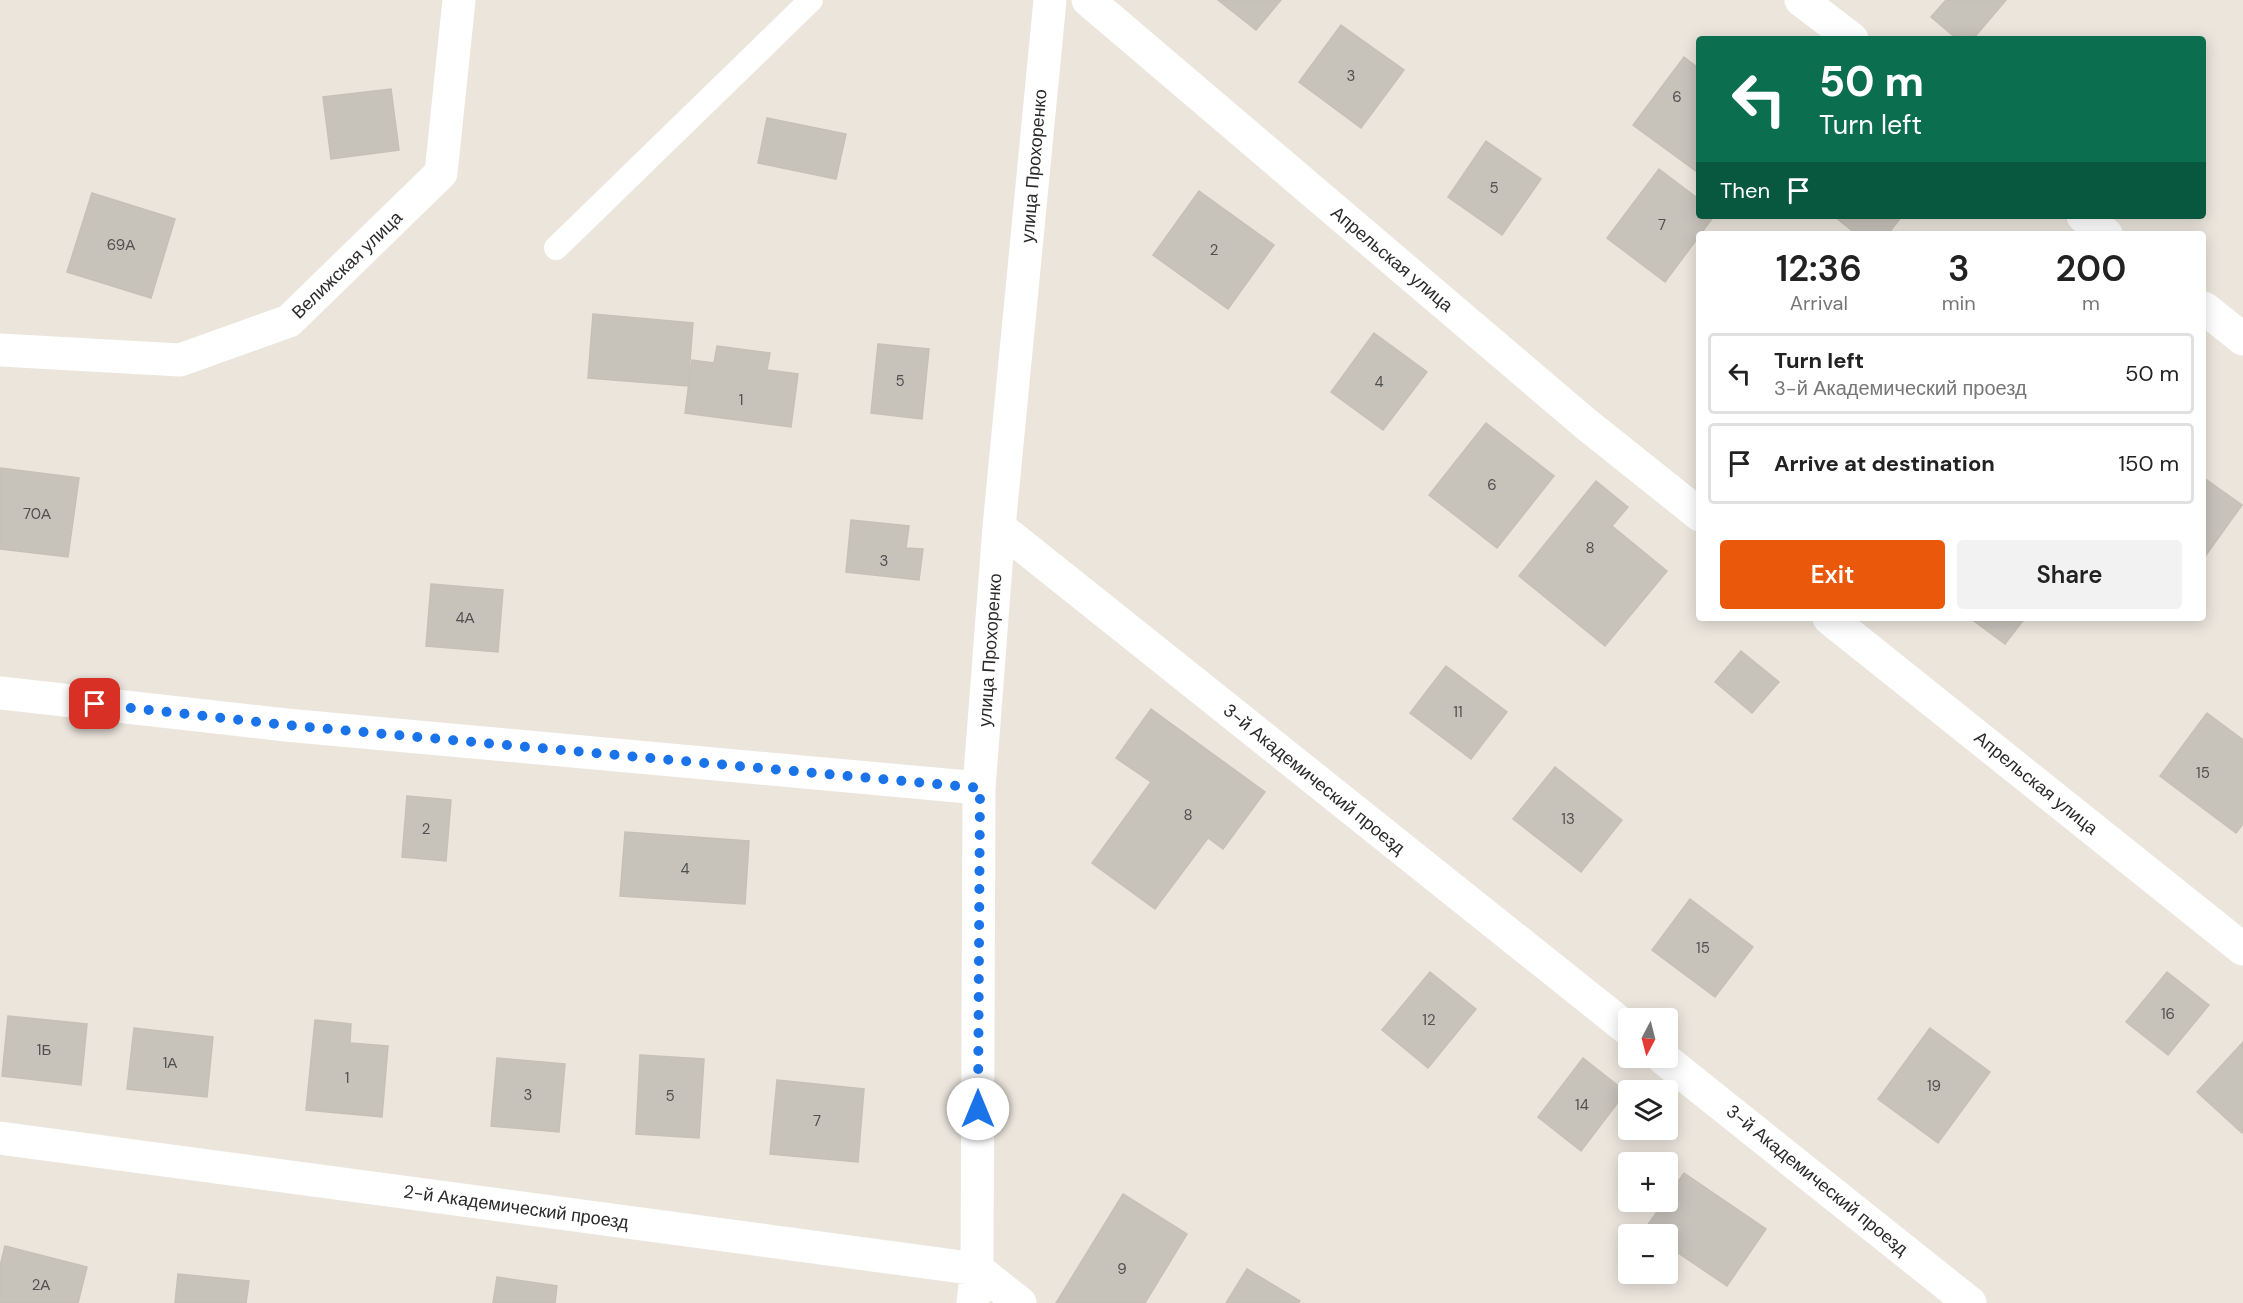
<!DOCTYPE html>
<html lang="en">
<head>
<meta charset="utf-8">
<style>
  body { margin:0; font-family:"DM Sans",sans-serif; background:#f2f2f2; color:#222; height:100vh; display:flex; flex-direction:column; font-size:22px; white-space:nowrap }
  * { box-sizing:border-box; margin:0 }
  p { font-size:20px; color:#767676 }
  .icon { flex:none; width:33px; height:33px; fill:none; stroke:currentColor; stroke-width:2; stroke-linecap:round; stroke-linejoin:round }
  .map { position:relative; flex:1; overflow:hidden }
  .sheet { position:absolute; left:1696px; top:231px; width:510px; height:390px; display:flex; flex-direction:column; background:#fff; border-radius:6px; box-shadow:0 3px 15px #0003 }
  .sheet>* { flex:none }
  .hud { position:absolute; left:1696px; top:36px; width:510px; height:183px; border-radius:6px; box-shadow:0 3px 15px #0003; background:#0b6e4f; color:#fff; overflow:hidden }
  .needle { width:39px; rotate:187deg }
  .buttons { position:absolute; left:1618px; top:1008px; display:grid; gap:12px }
  .buttons a { display:grid; place-items:center; width:60px; height:60px; border-radius:6px; background:#fff; box-shadow:0 3px 15px #0003; font-size:30px }
  .pin { position:absolute; display:grid; place-items:center; width:51px; height:51px; color:#fff; margin:-26px; border-radius:12px; box-shadow:0 3px 9px #0006 }
  .me { position:absolute; width:66px; margin:-33px; rotate:0deg; stroke-linejoin:round; filter:drop-shadow(0 0 4px #0008) }
  .turn { display:flex; align-items:center; gap:21px; height:126px; padding:0 24px; font-size:27px }
  .turn .icon { width:78px; height:78px; stroke-width:2.5 }
  .turn b { display:block; font-size:42px; line-height:51px }
  .then { display:flex; align-items:center; height:57px; padding:0 24px; background:#0003; gap:12px; font-size:22px }
  .eta { display:flex; justify-content:space-evenly; align-items:center; height:102px; text-align:center }
  .eta b { font-size:36px; font-weight:600; line-height:42px }
  .action { display:flex; gap:12px; margin-top:auto; padding:12px 24px }
  .action a { flex:1; height:69px; border-radius:6px; background:#ea580c; color:#fff; font-size:24px; font-weight:600; line-height:69px; text-align:center }
  .action a+a { background:#f2f2f2; color:#222 }
  ul { padding:0; list-style:none }
  li { display:flex; align-items:center; gap:18px; height:81px; margin:0 12px 9px; padding:0 12px; border:3px solid #e0e0e0; border-radius:6px }
  li div { flex:1 }
  li b { display:block; font-size:22px }
  li em { font-style:normal }
  .map>svg:first-child { display:block }
  .building { fill:#c7c3bb; stroke:#c6c1b6; stroke-width:1.5 }
  .lines { fill:none; stroke-linecap:round; stroke-linejoin:round }
  .lane { stroke:#fff; stroke-width:24 }
  .street { stroke:#fff; stroke-width:33 }
  .route { stroke:#1a73e8; stroke-width:10; stroke-dasharray:0 18 }
  .labels { text-anchor:middle; dominant-baseline:central; stroke-width:4.5; stroke-linejoin:round; paint-order:stroke }
  .number-label { font-size:15px; fill:#51504e }
  .street-label { font-size:18px; fill:#2a2a2a; stroke:#fff }
</style>
</head>
<body>
<div class="map">
<svg width="2243" height="1303" viewBox="0 0 2243 1303">
  <rect width="100%" height="100%" fill="#ebe5dc"/>
  <path class="building" d="M1218 0H1281L1256 30Z
    M1946 0H2006L1973 39H1957L1931 17Z
    M1341 25 1404 70 1361 128 1299 82Z
    M1684 57 1700 69V174L1633 125Z
    M391 89 399 150 331 159 323 97Z
    M767 118 846 134 836 179 758 163Z
    M1486 141 1541 179 1502 235 1448 197Z
    M1659 169 1700 200V216H1714L1665 282 1607 238Z
    M1199 191 1274 245 1228 309 1153 255Z
    M92 193 175 219 151 298 67 272Z
    M1834 216H1902L1888 234H1856Z
    M593 314 693 323 688 386 588 378Z
    M1374 333 1427 372 1383 430 1331 392Z
    M878 344 929 349 922 419 871 413Z
    M717 346 770 353 767 370 798 374 791 427 685 413 692 360 714 363Z
    M1486 423 1554 476 1497 548 1429 495Z
    M0 468 79 478 68 557 0 549Z
    M2204 478 2242 505 2204 558Z
    M1596 481 1628 507 1612 526 1667 571 1605 646 1519 576Z
    M851 520 909 526 906 548 923 549 919 580 846 572Z
    M431 584 503 590 498 652 426 646Z
    M1970 618H2025L2005 644Z
    M1741 651 1779 682 1752 713 1715 682Z
    M1446 666 1507 712 1471 759 1410 713Z
    M1151 709 1265 792 1223 849 1208 838 1155 909 1092 863 1151 782 1116 758Z
    M2207 713 2243 740V824L2236 833 2160 776Z
    M1555 767 1622 820 1581 872 1513 819Z
    M407 796 451 800 446 861 402 857Z
    M625 832 749 841 745 904 620 896Z
    M1690 899 1753 947 1715 997 1652 950Z
    M1430 972 1476 1009 1428 1068 1382 1030Z
    M2167 972 2209 1005 2168 1055 2126 1022Z
    M8 1016 87 1024 81 1085 2 1076Z
    M315 1020 351 1024 350 1043 388 1046 382 1117 306 1110Z
    M134 1028 213 1037 207 1097 127 1089Z
    M1930 1028 1990 1072 1938 1143 1878 1099Z
    M2243 1042V1132L2242 1133 2197 1092Z
    M640 1055 704 1059 699 1138 636 1134Z
    M497 1058 565 1064 559 1132 491 1126Z
    M1583 1058 1626 1092 1581 1151 1538 1117Z
    M777 1080 864 1089 858 1162 770 1154Z
    M1684 1173 1766 1229 1727 1286 1668 1246V1234H1651L1644 1230 1664 1202H1668V1196Z
    M1123 1194 1187 1234 1145 1303H1056Z
    M5 1246 87 1267 78 1303H0V1266Z
    M1247 1269 1300 1301 1299 1303H1226Z
    M178 1274 249 1281 246 1303H175Z
    M497 1277 557 1286 555 1303H493Z"/>
  <g class="lines">
    <path class="lane" d="M556 248 811 0"/>
    <path class="street" d="M1088 0 1586 424 1700 515
      M1801 0 1852 39
      M2083 216 2106 234
      M2204 308 2243 339
      M0 350 180 360 289 321 441 173 459 0
      M999 527 1629 1030
      M1829 618 2243 949
      M0 693 286 725 979 788
      M1663 1058 1970 1303
      M0 1138 977 1269 1020 1303
      M973 1303 977 1269 979 788 999 527 1050 0"/>
  </g>
  <g class="lines">
    <path class="route" d="M95 704 286 725 980 788 978 1109"/>
  </g>
  <g class="labels">
    <g class="number-label">
      <text x="1351" y="76">3</text>
      <text x="1677" y="97">6</text>
      <text x="1494" y="188">5</text>
      <text x="1662" y="225">7</text>
      <text x="121" y="245">69А</text>
      <text x="1214" y="250">2</text>
      <text x="900" y="381">5</text>
      <text x="1379" y="382">4</text>
      <text x="741" y="400">1</text>
      <text x="1492" y="485">6</text>
      <text x="37" y="514">70А</text>
      <text x="1590" y="548">8</text>
      <text x="884" y="561">3</text>
      <text x="465" y="618">4А</text>
      <text x="1458" y="712">11</text>
      <text x="2203" y="773">15</text>
      <text x="1188" y="815">8</text>
      <text x="1568" y="819">13</text>
      <text x="426" y="829">2</text>
      <text x="685" y="869">4</text>
      <text x="1703" y="948">15</text>
      <text x="2168" y="1014">16</text>
      <text x="1429" y="1020">12</text>
      <text x="44" y="1050">1Б</text>
      <text x="170" y="1063">1А</text>
      <text x="347" y="1078">1</text>
      <text x="1934" y="1086">19</text>
      <text x="528" y="1095">3</text>
      <text x="670" y="1096">5</text>
      <text x="1582" y="1105">14</text>
      <text x="817" y="1121">7</text>
      <text x="1122" y="1269">9</text>
      <text x="41" y="1285">2А</text>
    </g>
    <g class="street-label">
      <text transform="translate(1034 166) rotate(-85)">улица Прохоренко</text>
      <text transform="translate(1392 259) rotate(40)">Апрельская улица</text>
      <text transform="translate(347 265) rotate(-44)">Велижская улица</text>
      <text transform="translate(990 650) rotate(-86)">улица Прохоренко</text>
      <text transform="translate(1314 779) rotate(39)">3-й Академический проезд</text>
      <text transform="translate(2036 783) rotate(39)">Апрельская улица</text>
      <text transform="translate(1817 1180) rotate(39)">3-й Академический проезд</text>
      <text transform="translate(516 1207) rotate(8)">2-й Академический проезд</text>
    </g>
  </g>
</svg>
<div class="buttons">
<a><svg class="needle" viewBox="-14 -14 28 28"><path d="M0-13l5 13h-10z" fill="#e53935"/><path d="M0 13l5-13h-10z" fill="#767676"/></svg></a>
<a><svg class="icon" aria-label="layers" viewBox="0 0 24 24"><path d="M12 4l9 5-9 5-9-5zM3 14l9 5 9-5"/></svg></a>
<a>+</a>
<a>−</a>
</div>
<div class="pin" style="left:95px;top:704px;background:#d93025"><svg class="icon" aria-label="arrive" viewBox="0 0 24 24"><path d="M6 21V4h12l-3 4 3 4H6"/></svg></div>
<svg class="me" style="left:978px;top:1109px" viewBox="-20 -20 40 40"><circle r="19" fill="#fff"/><path d="M0-13L10 11 0 6-10 11z" fill="#1a73e8"/></svg>
<div class="hud">
<div class="turn"><svg class="icon" aria-label="left" viewBox="0 0 24 24"><path d="M17 20v-9H6M10 6l-5 5 5 5"/></svg><div><b>50 m</b>Turn left</div></div>
<div class="then">Then<svg class="icon" aria-label="arrive" viewBox="0 0 24 24"><path d="M6 21V4h12l-3 4 3 4H6"/></svg></div>
</div>
<section class="sheet">
<div class="eta">
<div><b>12:36</b><p>Arrival</p></div>
<div><b>3</b><p>min</p></div>
<div><b>200</b><p>m</p></div>
</div>
<ul>
<li><svg class="icon" aria-label="left" viewBox="0 0 24 24"><path d="M17 20v-9H6M10 6l-5 5 5 5"/></svg><div><b>Turn left</b><p>3-й Академический проезд</p></div><em>50 m</em></li>
<li><svg class="icon" aria-label="arrive" viewBox="0 0 24 24"><path d="M6 21V4h12l-3 4 3 4H6"/></svg><div><b>Arrive at destination</b></div><em>150 m</em></li>
</ul>
<div class="action"><a>Exit</a><a>Share</a></div>
</section>
</div>
</body>
</html>
